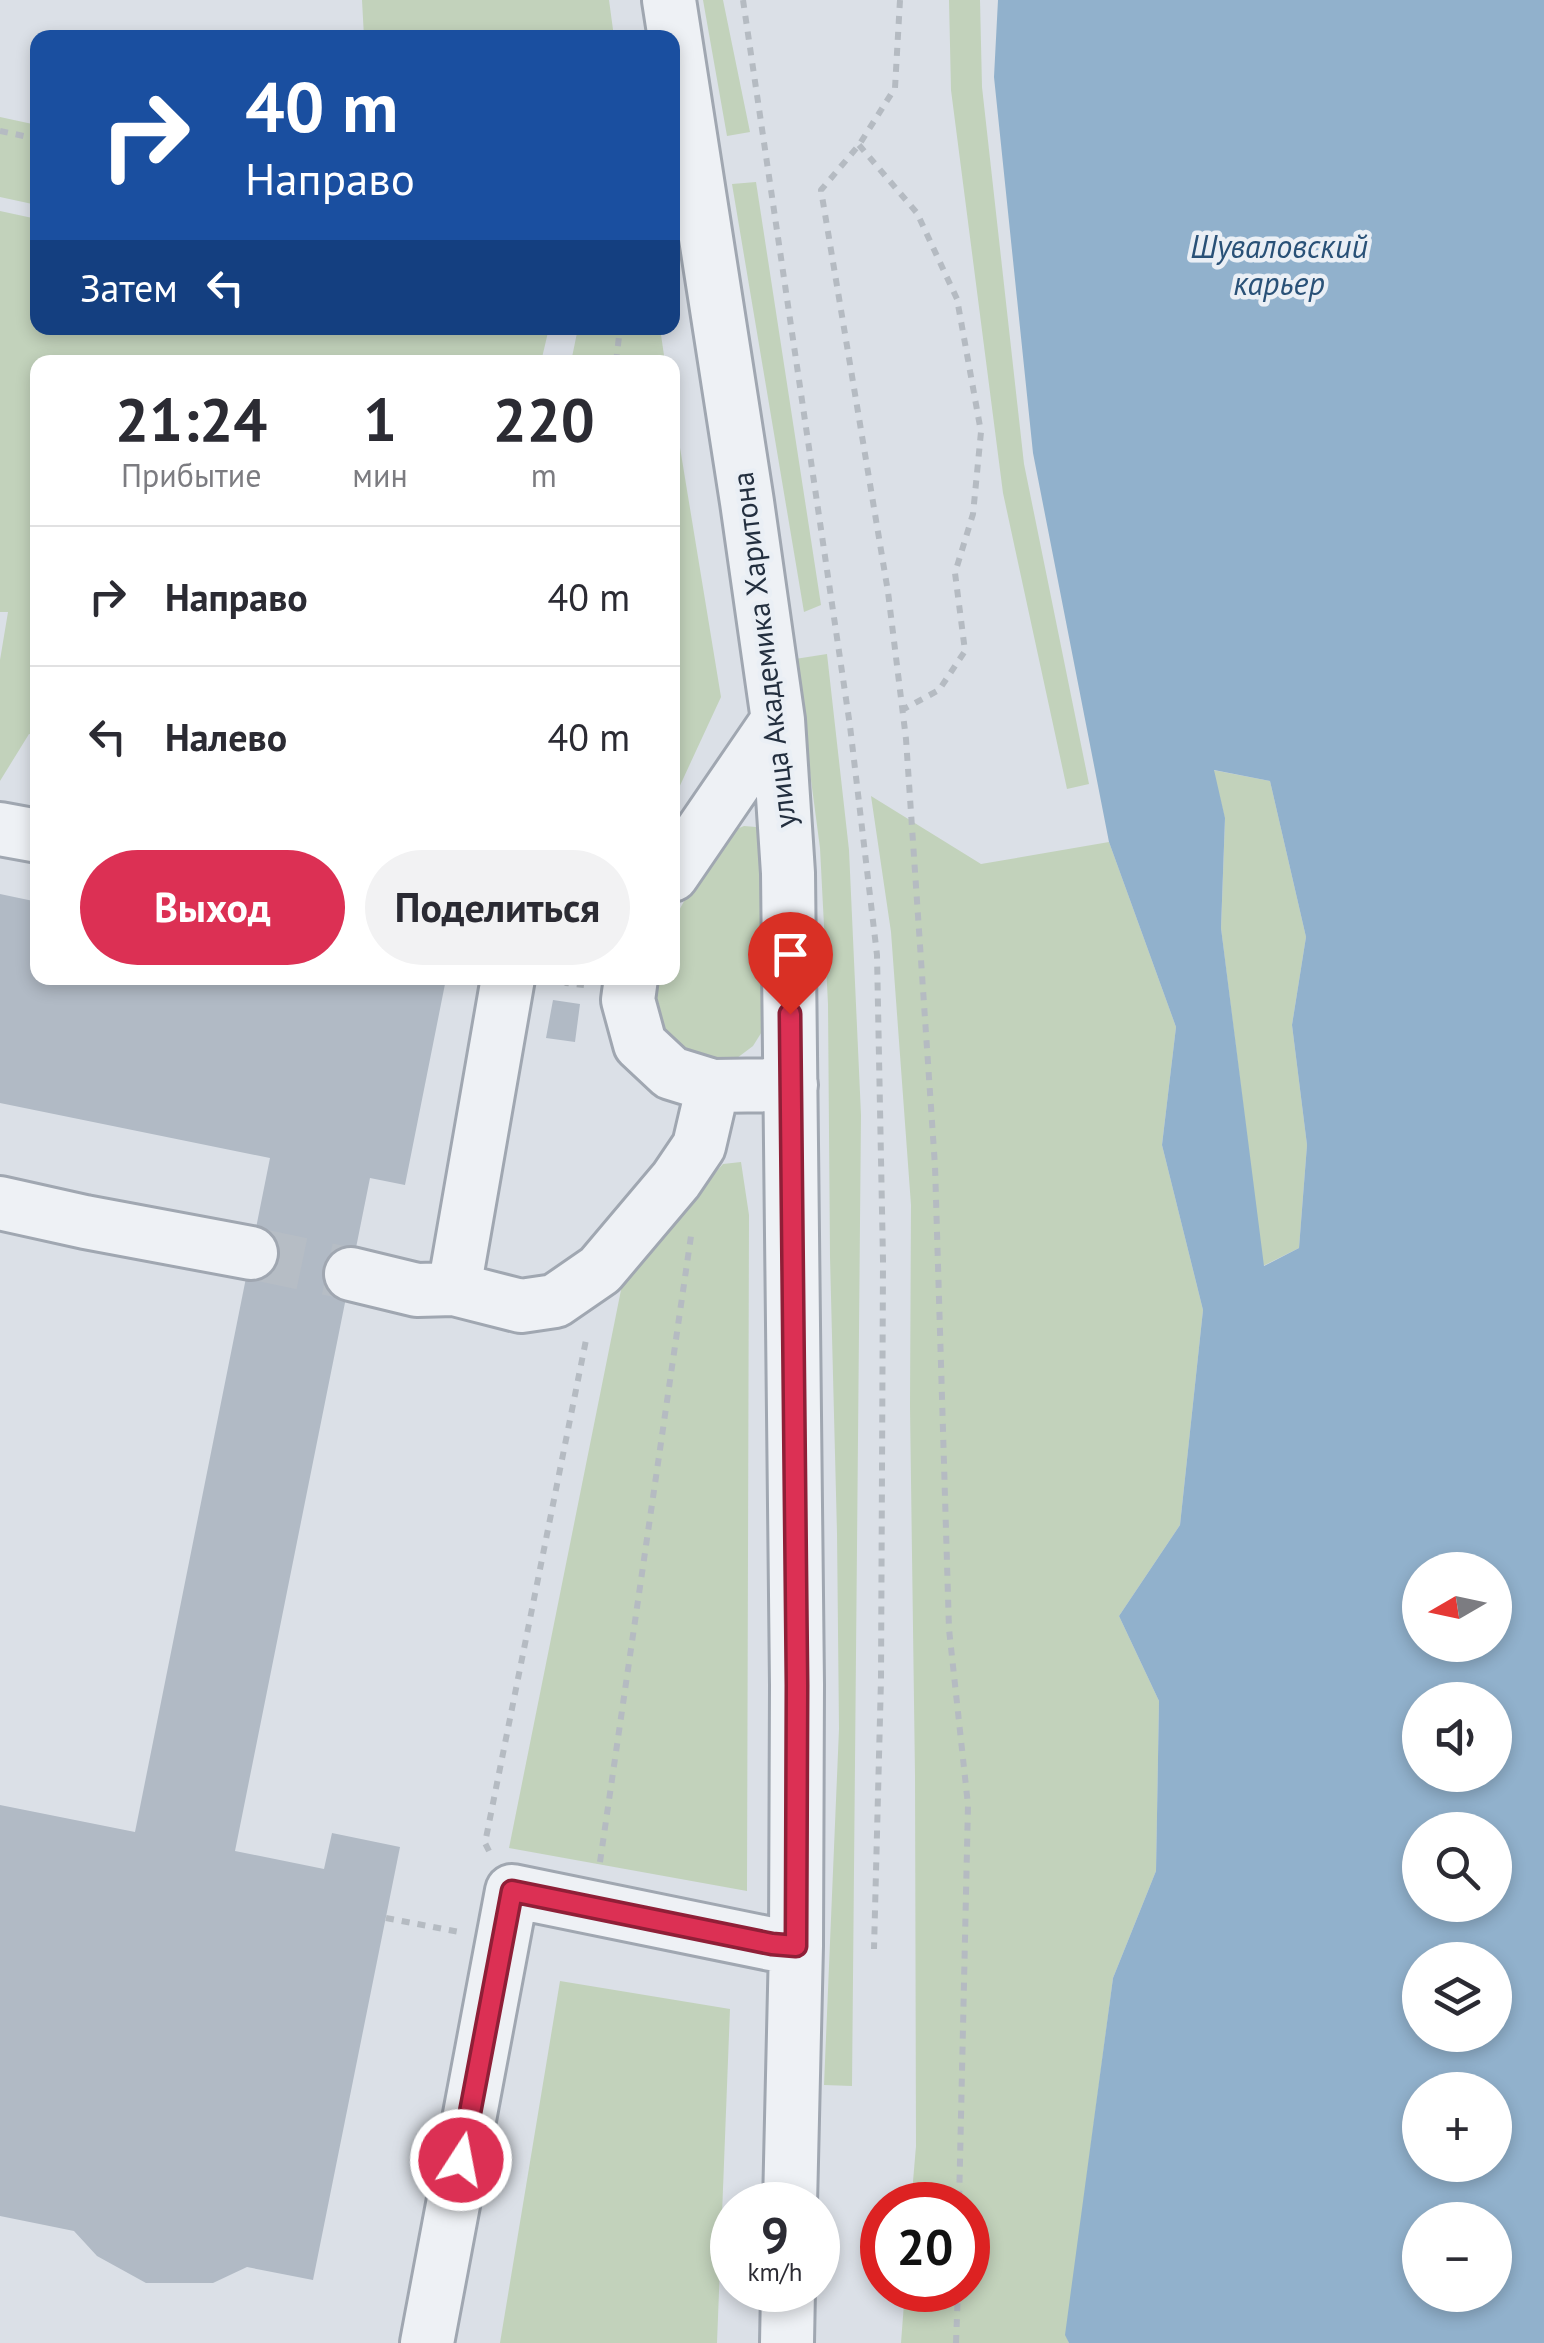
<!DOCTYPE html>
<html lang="ru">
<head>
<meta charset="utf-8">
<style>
  body { margin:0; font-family:"PT Sans",sans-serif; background:#f2f2f3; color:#2b2b33; height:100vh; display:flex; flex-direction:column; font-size:38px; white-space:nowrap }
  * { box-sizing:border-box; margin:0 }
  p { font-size:32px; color:#7c7c81 }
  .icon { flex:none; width:55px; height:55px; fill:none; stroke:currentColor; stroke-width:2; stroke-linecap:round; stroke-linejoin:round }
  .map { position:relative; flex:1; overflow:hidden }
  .panel { position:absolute; left:30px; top:355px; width:650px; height:630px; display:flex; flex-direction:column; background:#fff; border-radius:20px; box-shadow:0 5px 15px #0003 }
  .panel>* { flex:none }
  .top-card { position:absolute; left:30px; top:30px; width:650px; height:305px; border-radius:20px; box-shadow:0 5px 15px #0003; background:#1a4fa0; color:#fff; overflow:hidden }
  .needle { width:65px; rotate:261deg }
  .buttons { position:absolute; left:1402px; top:1552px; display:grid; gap:20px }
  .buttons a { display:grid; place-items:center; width:110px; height:110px; border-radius:50%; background:#fff; box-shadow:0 5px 15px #0003; font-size:50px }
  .speed { position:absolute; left:710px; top:2182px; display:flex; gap:20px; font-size:50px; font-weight:700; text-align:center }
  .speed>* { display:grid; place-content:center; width:130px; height:130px; border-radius:50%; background:#fff; box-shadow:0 5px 15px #0003; line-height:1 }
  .speed small { font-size:25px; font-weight:400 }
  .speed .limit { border:15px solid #d22; background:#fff; color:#111 }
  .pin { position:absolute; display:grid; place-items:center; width:85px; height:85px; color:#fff; margin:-102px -42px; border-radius:50% 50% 50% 0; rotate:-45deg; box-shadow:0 0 10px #0007 }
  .pin .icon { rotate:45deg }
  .me { position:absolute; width:110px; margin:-55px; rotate:11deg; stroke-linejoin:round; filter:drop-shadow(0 0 8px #0008) }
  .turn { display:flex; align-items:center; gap:35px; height:210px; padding:0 50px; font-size:45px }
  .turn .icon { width:130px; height:130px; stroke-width:2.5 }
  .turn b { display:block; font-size:70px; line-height:85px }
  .then { display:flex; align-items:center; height:95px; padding:0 50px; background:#0003; gap:20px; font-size:38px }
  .eta { display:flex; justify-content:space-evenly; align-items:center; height:170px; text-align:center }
  .eta b { font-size:60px; font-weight:600; line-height:70px }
  .primary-button { display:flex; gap:20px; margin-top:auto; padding:20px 50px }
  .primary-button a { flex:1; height:115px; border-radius:60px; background:#dc3054; color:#fff; font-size:40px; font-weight:600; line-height:115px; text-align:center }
  .primary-button a+a { background:#f2f2f3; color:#2b2b33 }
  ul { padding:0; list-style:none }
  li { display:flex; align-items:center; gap:30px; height:140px; padding:0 50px; border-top:2px solid #e1e1e2 }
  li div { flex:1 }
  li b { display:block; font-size:38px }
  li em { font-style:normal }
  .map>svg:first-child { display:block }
  .green { fill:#c2d2bb }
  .water { fill:#91b1cc; fill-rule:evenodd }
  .building { fill:#b1bac5 }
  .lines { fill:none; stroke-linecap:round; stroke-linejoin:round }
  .minor-tunnel { stroke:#b6bdc5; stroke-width:52; stroke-dasharray:52 26; stroke-linecap:butt }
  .minor-casing { stroke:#a0a7b1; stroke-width:58 }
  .path { stroke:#b5bbc2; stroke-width:6; stroke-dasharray:8 8; stroke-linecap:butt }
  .minor { stroke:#eef1f5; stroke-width:52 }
  .route-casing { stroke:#8f1f37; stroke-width:25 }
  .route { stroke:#dc3054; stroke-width:18 }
  .labels { text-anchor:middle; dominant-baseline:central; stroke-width:9; stroke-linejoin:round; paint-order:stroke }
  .street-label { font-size:30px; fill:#232f3f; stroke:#eaeff5 }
  .water-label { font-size:32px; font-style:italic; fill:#295177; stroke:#eaeff5 }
</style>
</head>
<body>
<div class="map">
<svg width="1544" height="2343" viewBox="0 0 1544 2343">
  <rect width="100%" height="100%" fill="#dbe0e7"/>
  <path class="green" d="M362 0H609L614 37H364Z
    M703 0H723L750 132 727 136Z
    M949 0H980L982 87 1024 464 1089 784 1067 789 1003 493 951 90Z
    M0 117 37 125V205L0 197Z
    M756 182 821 605 804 612 732 184Z
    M0 211 37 219 38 328H549L541 362H38L37 735 29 734 0 781V660L8 612H0Z
    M578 328H660L665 362H571Z
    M673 405 721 697 677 792 673 794Z
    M827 654 849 850 861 1115 852 2086 824 2085 839 1729 837 1533 830 1257 828 1004 820 848 795 659Z
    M1213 770 1270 781 1306 937 1292 1025 1307 1145 1299 1248 1263 1266 1221 928 1225 819Z
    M871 796 981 864 1109 842 1176 1027 1162 1145 1203 1310 1180 1525 1119 1616 1159 1701 1156 1871 1113 1978 1066 2335 1069 2343H901L905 2290H968V2205H911L916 2146 915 1775 910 1407 911 1205 891 932Z
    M744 826 756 827 762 835 769 1009 763 1030 753 1046 737 1058 721 1063 689 1057 657 1023 651 978H672L673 921 701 871 732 831Z
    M741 1162 749 1215 747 1891 509 1848 624 1275 723 1164Z
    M560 1981 730 2009 717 2343H500Z"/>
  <path class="water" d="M998 0H1544V2343H1069L1065 2335 1113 1978 1156 1871 1159 1701 1119 1616 1180 1525 1203 1310 1162 1145 1176 1027 1109 842 1033 453 994 77ZM1214 770 1270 781 1306 937 1292 1025 1307 1145 1299 1248 1264 1266 1221 928 1225 818ZM1495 1570V1645H1420V1570ZM1495 1700V1775H1420V1700ZM1495 1830V1905H1420V1830ZM1420 1960H1495V2035H1420ZM1495 2090V2165H1420V2090ZM1495 2220V2295H1420V2220Z"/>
  <path class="building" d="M0 894 38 902V978H411L445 984 405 1185 370 1178 235 1851 324 1869 332 1833 400 1847 313 2280 247 2267 213 2283H146L97 2256 74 2231 0 2216V1805L135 1832 270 1158 0 1103Z
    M553 1000 580 1004 575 1042 546 1038Z"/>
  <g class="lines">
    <path class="minor-tunnel" d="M251 1253 351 1274"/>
    <g class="minor-casing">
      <path id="minor" d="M669 0 747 502 778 720 788 873 797 1685 796 1946 790 2205
        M0 829 38 836
        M672 875 778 720
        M631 978 628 1000 640 1044 671 1073 713 1086 791 1085
        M0 1203 85 1222 251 1253
        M351 1274 417 1290 454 1289 521 1306 555 1301 600 1270 676 1180 699 1146 713 1086
        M454 1289 508 978
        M427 2343 512 1891 771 1944 796 1946
        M787 2343 788 2290"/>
    </g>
    <path class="path" d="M743 0 850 726 877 955 883 1261 881 1679 874 1949
      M900 0 895 88 859 145 821 190 888 592 906 739 935 1166 949 1629 968 1805 959 2205
      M0 131 38 139
      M859 145 917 213 957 299 981 432 973 514 955 573 965 651 939 690 902 710
      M616 362 620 328
      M567 978 566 983 584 985
      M489 1851 485 1843 587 1335
      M600 1862 691 1236
      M386 1918 459 1932
      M956 2343 958 2290"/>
    <use href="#minor" class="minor"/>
  </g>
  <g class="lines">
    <g class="route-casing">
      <path id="route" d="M461 2160 512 1891 772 1944 796 1946 797 1685 790 1014"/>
    </g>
    <use href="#route" class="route"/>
  </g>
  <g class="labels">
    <g class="street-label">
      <text transform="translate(763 650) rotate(-97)">улица Академика Харитона</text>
    </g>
    <g class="water-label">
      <text x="1279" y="246">Шуваловский<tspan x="1279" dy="37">карьер</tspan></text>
    </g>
  </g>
</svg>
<div class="buttons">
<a><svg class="needle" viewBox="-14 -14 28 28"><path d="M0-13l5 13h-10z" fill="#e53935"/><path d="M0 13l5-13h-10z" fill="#7c7c81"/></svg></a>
<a><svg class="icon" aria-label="sound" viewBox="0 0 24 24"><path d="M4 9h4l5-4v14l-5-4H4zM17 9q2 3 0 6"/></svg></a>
<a><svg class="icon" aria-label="search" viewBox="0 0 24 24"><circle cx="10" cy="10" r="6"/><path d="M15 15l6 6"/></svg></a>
<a><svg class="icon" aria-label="layers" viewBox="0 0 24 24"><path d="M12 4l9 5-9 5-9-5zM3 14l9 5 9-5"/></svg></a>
<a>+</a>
<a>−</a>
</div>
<div class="speed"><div>9<small>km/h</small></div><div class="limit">20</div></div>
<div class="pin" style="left:790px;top:1014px;background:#d93025"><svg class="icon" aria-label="arrive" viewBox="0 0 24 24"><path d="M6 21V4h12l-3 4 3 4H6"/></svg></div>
<svg class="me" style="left:461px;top:2160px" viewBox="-20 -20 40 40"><circle r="17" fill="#dc3054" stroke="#fff" stroke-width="3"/><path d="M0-11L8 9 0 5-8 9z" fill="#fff"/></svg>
<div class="top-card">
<div class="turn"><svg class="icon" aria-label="right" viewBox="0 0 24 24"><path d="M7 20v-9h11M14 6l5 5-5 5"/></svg><div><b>40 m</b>Направо</div></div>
<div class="then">Затем<svg class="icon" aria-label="left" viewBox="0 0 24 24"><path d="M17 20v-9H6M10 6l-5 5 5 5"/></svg></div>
</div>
<section class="panel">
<div class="eta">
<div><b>21:24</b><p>Прибытие</p></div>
<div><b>1</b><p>мин</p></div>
<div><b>220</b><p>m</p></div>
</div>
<ul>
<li><svg class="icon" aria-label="right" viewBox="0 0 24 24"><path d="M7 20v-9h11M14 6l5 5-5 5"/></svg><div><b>Направо</b></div><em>40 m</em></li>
<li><svg class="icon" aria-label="left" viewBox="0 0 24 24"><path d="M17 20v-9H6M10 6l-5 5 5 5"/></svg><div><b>Налево</b></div><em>40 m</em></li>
</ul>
<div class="primary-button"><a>Выход</a><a>Поделиться</a></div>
</section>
</div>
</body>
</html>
